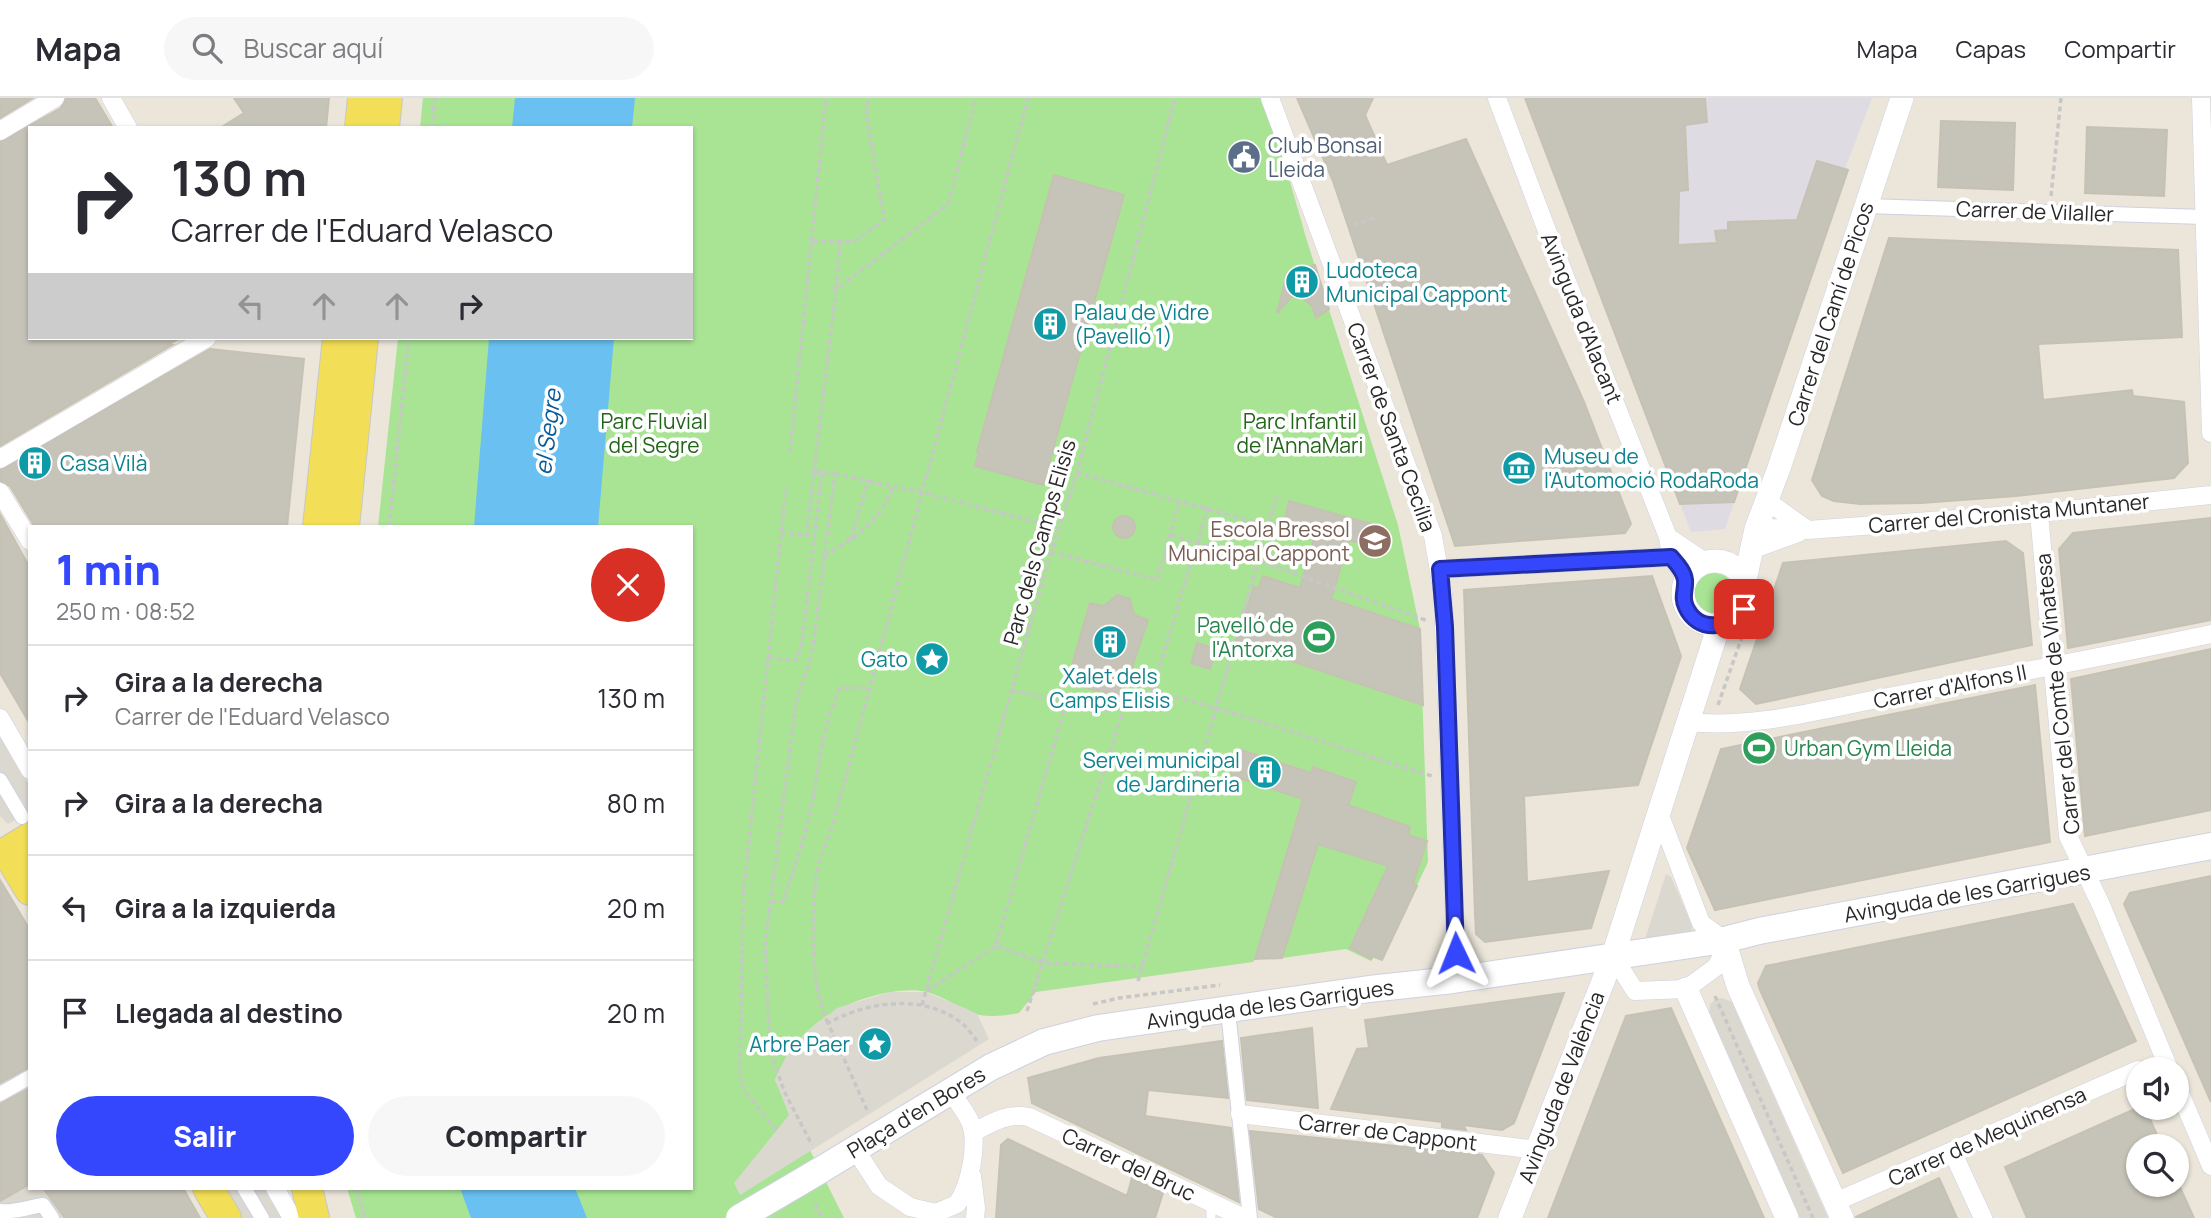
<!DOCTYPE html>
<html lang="es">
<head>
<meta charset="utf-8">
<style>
  body { margin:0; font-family:Manrope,sans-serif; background:#f7f7f7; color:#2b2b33; height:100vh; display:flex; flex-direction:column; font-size:26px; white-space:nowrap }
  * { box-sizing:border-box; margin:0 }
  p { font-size:23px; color:#7c7c81 }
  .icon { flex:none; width:38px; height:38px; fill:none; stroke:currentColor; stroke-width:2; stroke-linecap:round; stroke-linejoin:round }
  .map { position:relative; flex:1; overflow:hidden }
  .details { position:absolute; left:28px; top:427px; width:665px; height:665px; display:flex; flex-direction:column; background:#fff; border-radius:0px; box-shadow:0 2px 5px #0004 }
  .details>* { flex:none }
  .hud { position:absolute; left:28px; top:28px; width:665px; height:214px; border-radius:0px; box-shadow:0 2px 5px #0004; background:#fff; color:#2b2b33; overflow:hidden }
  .fabs { position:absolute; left:2126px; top:959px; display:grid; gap:14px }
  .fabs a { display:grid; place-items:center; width:63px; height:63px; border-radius:50%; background:#fff; box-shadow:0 2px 5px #0004; font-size:35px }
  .pin { position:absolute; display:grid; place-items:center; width:60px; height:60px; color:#fff; margin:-30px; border-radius:14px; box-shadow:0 4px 10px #0006 }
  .me { position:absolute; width:77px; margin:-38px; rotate:358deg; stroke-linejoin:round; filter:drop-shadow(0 0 5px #0008) }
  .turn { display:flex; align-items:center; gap:24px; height:147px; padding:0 28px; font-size:32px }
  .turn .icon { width:91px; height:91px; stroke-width:2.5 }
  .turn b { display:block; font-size:49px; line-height:60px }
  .lanes { display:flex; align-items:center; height:66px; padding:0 28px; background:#0003; justify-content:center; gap:35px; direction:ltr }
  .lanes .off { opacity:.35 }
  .round { display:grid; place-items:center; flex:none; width:74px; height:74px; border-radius:37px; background:#f7f7f7 }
  .headline { display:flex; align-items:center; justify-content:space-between; height:119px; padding:0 28px }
  h1 { font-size:42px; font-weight:800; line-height:52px; color:#3547fd }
  .action { display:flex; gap:14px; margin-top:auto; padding:14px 28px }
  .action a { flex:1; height:80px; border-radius:42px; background:#3547fd; color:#fff; font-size:28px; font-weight:800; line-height:80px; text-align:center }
  .action a+a { background:#f7f7f7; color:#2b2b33 }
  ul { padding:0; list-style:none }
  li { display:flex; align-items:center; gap:21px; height:105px; padding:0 28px; border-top:2px solid #e1e1e2 }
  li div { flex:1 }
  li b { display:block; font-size:26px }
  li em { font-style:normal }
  header { display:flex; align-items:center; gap:42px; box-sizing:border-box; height:98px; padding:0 35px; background:#fff; border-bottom:2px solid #e1e1e2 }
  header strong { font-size:33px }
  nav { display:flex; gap:38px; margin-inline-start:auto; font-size:24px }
  .search { width:490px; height:63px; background:#f7f7f7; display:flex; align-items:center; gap:18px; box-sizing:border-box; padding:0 24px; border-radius:38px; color:#7c7c81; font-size:26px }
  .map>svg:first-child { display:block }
  .industrial { fill:#dedbe3 }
  .green { fill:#a8e494 }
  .plaza { fill:#dbd8d0 }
  .water { fill:#69c0f1 }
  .building { fill:#c6c3b8; stroke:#c6c2b3; stroke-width:2 }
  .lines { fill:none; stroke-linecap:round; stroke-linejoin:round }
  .service-casing { stroke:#cfd1e2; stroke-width:10 }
  .pedestrian-casing { stroke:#cfd1e2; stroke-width:16 }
  .minor-casing { stroke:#cfd1e2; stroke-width:19 }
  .tertiary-casing { stroke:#cfd1e2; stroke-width:24 }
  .secondary-casing { stroke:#cfd1e2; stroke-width:28 }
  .primary-casing { stroke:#c7c7c7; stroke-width:32 }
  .path { stroke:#c7c7c7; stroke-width:3.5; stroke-dasharray:5 3.5; stroke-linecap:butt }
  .service { stroke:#fff; stroke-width:9 }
  .pedestrian { stroke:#fff; stroke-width:14 }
  .minor { stroke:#fff; stroke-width:18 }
  .tertiary { stroke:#fff; stroke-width:23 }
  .secondary { stroke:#fff; stroke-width:26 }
  .primary { stroke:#f3de57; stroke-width:30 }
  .secondary-bridge-casing { stroke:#cfd1e2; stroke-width:28; stroke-linecap:butt }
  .secondary-bridge { stroke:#fff; stroke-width:26 }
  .route-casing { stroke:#222ea4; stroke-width:18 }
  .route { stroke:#3547fd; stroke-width:12 }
  .labels { text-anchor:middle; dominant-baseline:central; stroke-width:7; stroke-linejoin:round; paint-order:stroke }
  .service-label { font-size:21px; fill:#4e5e75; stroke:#fff; text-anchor:start }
  .street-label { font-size:21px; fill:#282828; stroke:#fff }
  .culture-label { font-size:21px; fill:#0d838f; stroke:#fff; text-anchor:start }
  .park-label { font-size:21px; fill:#216618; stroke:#fff }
  .education-label { font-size:21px; fill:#785e54; stroke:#fff; text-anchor:end }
  .leisure-label { font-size:21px; fill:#27864d; stroke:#fff; text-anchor:end }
  .water-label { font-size:23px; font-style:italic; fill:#0a5b9b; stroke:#fff }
</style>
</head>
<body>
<header>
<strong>Mapa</strong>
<div class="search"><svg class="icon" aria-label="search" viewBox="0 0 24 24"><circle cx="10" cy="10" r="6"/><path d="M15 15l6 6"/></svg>Buscar aquí</div>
<nav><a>Mapa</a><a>Capas</a><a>Compartir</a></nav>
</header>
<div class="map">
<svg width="2211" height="1120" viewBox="0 0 2211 1120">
  <rect width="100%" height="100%" fill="#ebe5da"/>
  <path class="industrial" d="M1525 0H1872L1846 68 1848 72 1725 431 1691 434Z"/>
  <path class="green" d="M423 0H1266L1307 143 1398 427 1420 531 1428 764 1382 862 1374 859 1371 863 1346 851 1282 860 1255 861 1253 864 1036 894 1019 915C1006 917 990 920 976 916 960 910 944 899 927 894 910 890 889 894 873 898 826 911 795 936 775 982L844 1120H356L347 1090H691V429H378L398 240H691V30H420Z
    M1693 496a21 21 0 1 1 42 0a21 21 0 1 1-42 0Z"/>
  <path class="plaza" d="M0 639 30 689V714L8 726 0 718Z
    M1666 776 1671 779 1692 827V833L1645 841Z
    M890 894H925L965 910 977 916 989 941 740 1097 734 1085 789 1017 775 981 787 957 809 932 837 910Z
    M1722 900 1732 904 1828 1120H1800L1709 918 1710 906 1716 901Z
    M30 1086V1090H43L65 1120H0V1104Z
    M217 1090H268L286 1120H234Z"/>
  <path class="water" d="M515 0H635L632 30H512Z
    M489 240H614L598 429H474Z
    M460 1090H575L587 1120H471Z"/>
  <path class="building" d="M0 0H33L0 20Z
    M66 0H95L113 30H30V240H180L167 247H172L0 348V44L61 10Z
    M234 0H329L326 30H220L244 15Z
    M1297 0H1373L1365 17 1387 67 1466 41 1584 304 1631 426 1625 435 1455 448 1333 83Z
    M1525 0H1705L1707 24 1685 27 1688 92 1679 93 1678 147 1717 145 1715 133 1728 132V124L1797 122 1817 63 1848 72 1734 404 1680 406Z
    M1941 23 2015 25 2013 92 1938 89Z
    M2087 29 2167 32 2164 98 2085 95Z
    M1233 48 1259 55 1255 70 1229 63Z
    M1054 77 1124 97 1043 387 975 368 979 355 977 354Z
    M1889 140 2178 152 2182 239 2038 246 2043 302 2132 292 2133 298 2184 304 2188 365 2174 380 2016 398 1921 405 1860 406 1834 403 1822 398 1812 382Z
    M1315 167 1329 211 1316 220 1312 208 1296 194 1277 215 1287 175Z
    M210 251 304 261 287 429H35L10 388 0 383V372Z
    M1289 403 1386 430 1381 451 1349 442 1331 501 1420 531 1423 607 1235 544 1254 489 1258 491 1263 478 1300 490 1316 433 1284 424Z
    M0 416 30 470V626L0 575Z
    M1113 429a11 11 0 1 1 22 0a11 11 0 1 1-22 0Z
    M2211 420V522L2068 550 2059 451 2073 435Z
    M2006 443 2023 455 2032 547 1756 606 1740 591 1783 465Z
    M1652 478 1681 558 1638 687 1524 698 1527 784 1609 773 1591 830 1485 844 1476 836 1475 816 1464 492Z
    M1117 497 1130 501 1134 517 1148 522 1122 599 1071 586 1075 571 1072 567 1090 505 1104 508Z
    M1197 545 1216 551 1210 571 1191 565Z
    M2211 551V712L2085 738 2071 581Z
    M2035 587 2050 744 1715 812 1687 750 1721 651Z
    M1238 651 1311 675 1313 669 1356 684 1348 707 1410 729 1408 737 1427 743 1413 786 1417 788 1382 862 1372 858 1371 861 1350 850 1388 768 1318 746 1282 860 1255 861 1303 701 1230 677Z
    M2211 778V1004L2124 806 2130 795Z
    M0 782 30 832V969L0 985Z
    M2073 806 2136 943 1843 1075 1760 892 1758 885 1766 868Z
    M1564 895 1514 1025 1502 1032 1463 1027 1466 1032 1442 1029V1024L1331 1011 1357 951 1369 950 1365 922Z
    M1671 910 1764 1120H1548L1626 918Z
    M1312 930 1318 1010 1247 1002 1241 940Z
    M1222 943 1228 1000 1148 992 1145 1018 1231 1030 1239 1104 1032 1005 1028 980 1099 960Z
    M30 990V1086L0 1103V1006Z
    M2137 1010H2145L2162 1048H2138V1087H2179L2194 1120H2027L2005 1069Z
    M1250 1033 1482 1057 1494 1075 1477 1120H1277L1259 1111Z
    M1008 1041 1127 1098 1132 1080 1163 1095 1155 1120H996L1001 1047Z
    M1939 1080 1957 1120H1856V1119Z
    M43 1090H183L200 1120H65Z"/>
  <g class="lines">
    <g class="service-casing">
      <path id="service" d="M1211 1120V1105"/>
    </g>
    <g class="pedestrian-casing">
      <path id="pedestrian" d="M1866 108 2204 119
        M0 682 22 719
        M1228 913 1250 1120
        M0 996 30 979
        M244 1090 262 1120
        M0 1113C13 1115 29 1109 43 1107L52 1120"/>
    </g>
    <g class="minor-casing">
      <path id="minor" d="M111 0 128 30
        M1270 0 1433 438 1443 496 1456 858 1453 882
        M1497 0 1549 138 1668 439 1671 459 1681 472 1685 482
        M2201 0 2211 335
        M0 33 55 0
        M0 361 207 240
        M0 394 30 443
        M1767 403 1805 430
        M2039 415 2068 738 2101 807 2169 971
        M1756 431 1768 430 1808 432 2039 415 2211 397
        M1668 439 1705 464
        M1751 452 1798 435
        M1440 471 1671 459
        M0 620 30 672
        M1688 624C1755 631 1823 611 1888 599 1996 579 2103 559 2211 536
        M1613 858 1635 893 1686 891 1716 869 1720 862 1724 842 1701 825 1659 715
        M2177 988 2211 1068
        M1240 1016 1537 1052
        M974 1034C993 1024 1006 1015 1029 1019L1244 1120
        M855 1051 879 1088 910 1109 936 1115 957 1106C970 1088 978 1047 971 1026 967 1015 957 1004 951 993
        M1952 1053 1983 1120
        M972 1078 976 1110 975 1120
        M275 1090 292 1120
        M1835 1104 2138 972"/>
    </g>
    <g class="tertiary-casing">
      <path id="tertiary" d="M1683 495a32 32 0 1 1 64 0a32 32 0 1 1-64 0Z
        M1745 482 1756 431 1779 370 1902 0
        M1724 842 1738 888 1842 1120
        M1686 891 1787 1120
        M1510 1120 1613 858 1719 527"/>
    </g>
    <g class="secondary-casing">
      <path id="secondary" d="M819 1073 991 969 1044 944 1098 930 1369 891 1453 882 1724 842 1759 833 2211 748"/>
    </g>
    <g class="primary-casing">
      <path id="primary" d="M360 30 363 0
        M384 30 387 0
        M318 429 338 240
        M344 429 363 240
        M30 740 7 754 30 792
        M208 1090 226 1120
        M307 1090 314 1120"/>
    </g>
    <path class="path" d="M432 30 435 0
      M2051 98 2061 0
      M1353 127 1374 120
      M812 143 854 144 884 121 866 15 869 0
      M836 191 840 144
      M790 354 826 0
      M814 373 836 192 948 106 976 0
      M1077 375 1269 428
      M835 376 921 394 1059 430
      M389 429 409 240
      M781 434 807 438 814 373 822 374
      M1171 437 1259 463 1428 523
      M851 441 868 382
      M1051 454 1157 482 1180 402
      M824 458C858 438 878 425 894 388
      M768 560 797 562 802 543 822 374 835 376 812 556 796 604 765 847 770 952 784 993 812 1047
      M1012 592 1101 613 1152 593 1216 610 1432 678
      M1152 593 1208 410
      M1066 605 996 848 1044 865 1142 869
      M1718 607 1756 499
      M771 804 784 803C793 772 805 741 811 710 820 666 821 631 840 590H869
      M1138 883 1277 397
      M927 893 996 848
      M1715 898 1813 1120
      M1093 906 1119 900 1220 887
      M922 907 1051 454 1077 375 1175 0
      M1027 913 1126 604
      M828 925C810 891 811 812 817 775 820 758 829 740 834 723L1028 0
      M867 1012 828 925C869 903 924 895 963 926 968 931 973 938 977 943
      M776 1032 746 995 740 979 743 801 786 389
      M356 1090 365 1120
      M815 1106 822 1120"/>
    <use href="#service" class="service"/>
    <use href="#pedestrian" class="pedestrian"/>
    <use href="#minor" class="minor"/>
    <use href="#tertiary" class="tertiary"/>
    <use href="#secondary" class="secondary"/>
    <use href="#primary" class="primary"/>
    <g class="secondary-bridge-casing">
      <path id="secondary-bridge" d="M739 1120 819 1073"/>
    </g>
    <use href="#secondary-bridge" class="secondary-bridge"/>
  </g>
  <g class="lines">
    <g class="route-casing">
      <path id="route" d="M1456 855 1445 529 1440 471 1671 459C1676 465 1684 473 1685 482 1686 492 1681 499 1686 509 1698 535 1728 531 1744 511"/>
    </g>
    <use href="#route" class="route"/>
  </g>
  <defs>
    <g id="civic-disc" transform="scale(1.75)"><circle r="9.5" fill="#5c6f8a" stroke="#fff"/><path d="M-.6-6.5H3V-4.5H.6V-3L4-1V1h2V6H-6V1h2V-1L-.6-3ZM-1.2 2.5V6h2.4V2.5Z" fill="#fff"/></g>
    <g id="building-disc" transform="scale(1.75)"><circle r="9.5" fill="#0f9aa8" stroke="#fff"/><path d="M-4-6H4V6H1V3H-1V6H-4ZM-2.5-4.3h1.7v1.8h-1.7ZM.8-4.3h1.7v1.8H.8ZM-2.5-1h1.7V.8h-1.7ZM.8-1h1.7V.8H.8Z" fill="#fff"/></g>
    <g id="museum-disc" transform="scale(1.75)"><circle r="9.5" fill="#0f9aa8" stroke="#fff"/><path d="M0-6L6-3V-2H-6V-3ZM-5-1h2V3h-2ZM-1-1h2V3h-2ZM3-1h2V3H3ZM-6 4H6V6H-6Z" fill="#fff"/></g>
    <g id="school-disc" transform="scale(1.75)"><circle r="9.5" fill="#8d6e63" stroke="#fff"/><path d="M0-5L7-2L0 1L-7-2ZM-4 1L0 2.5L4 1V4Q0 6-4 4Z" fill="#fff"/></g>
    <g id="stadium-disc" transform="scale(1.75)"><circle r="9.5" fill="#2e9e5b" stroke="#fff"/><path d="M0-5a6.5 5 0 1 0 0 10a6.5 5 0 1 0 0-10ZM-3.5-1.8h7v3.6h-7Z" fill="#fff"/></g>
    <g id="sight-disc" transform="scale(1.75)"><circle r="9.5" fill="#0f9aa8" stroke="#fff"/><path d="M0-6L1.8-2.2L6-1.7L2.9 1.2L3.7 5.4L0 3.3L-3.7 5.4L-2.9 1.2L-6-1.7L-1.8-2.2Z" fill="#fff"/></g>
  </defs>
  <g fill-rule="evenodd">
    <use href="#civic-disc" x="1244" y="59"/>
    <use href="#building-disc" x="1302" y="184"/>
    <use href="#building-disc" x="1050" y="226"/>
    <use href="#building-disc" x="35" y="365"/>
    <use href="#museum-disc" x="1519" y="370"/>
    <use href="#school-disc" x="1375" y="443"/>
    <use href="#stadium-disc" x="1319" y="539"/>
    <use href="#building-disc" x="1110" y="544"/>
    <use href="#sight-disc" x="932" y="561"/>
    <use href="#stadium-disc" x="1759" y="650"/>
    <use href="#building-disc" x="1265" y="674"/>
    <use href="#sight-disc" x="875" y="946"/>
  </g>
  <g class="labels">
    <g class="service-label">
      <text x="1268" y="47">Club Bonsai<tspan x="1268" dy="24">Lleida</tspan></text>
    </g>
    <g class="street-label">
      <text transform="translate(2035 113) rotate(2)">Carrer de Vilaller</text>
      <text transform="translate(1830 216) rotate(-72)">Carrer del Camí de Picos</text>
      <text transform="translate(1582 220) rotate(68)">Avinguda d'Alacant</text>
      <text transform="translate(1392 329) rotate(70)">Carrer de Santa Cecília</text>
      <text transform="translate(2009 415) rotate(-5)">Carrer del Cronista Muntaner</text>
      <text transform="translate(1039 444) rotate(-74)">Parc dels Camps Elisis</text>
      <text transform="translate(1950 588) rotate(-11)">Carrer d'Alfons II</text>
      <text transform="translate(2057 596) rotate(-96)">Carrer del Comte de Vinatesa</text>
      <text transform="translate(1967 795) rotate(-10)">Avinguda de les Garrigues</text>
      <text transform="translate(1270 906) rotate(-8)">Avinguda de les Garrigues</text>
      <text transform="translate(1561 989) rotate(-69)">Avinguda de València</text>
      <text transform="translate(916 1014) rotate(-31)">Plaça d'en Bores</text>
      <text transform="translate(1388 1034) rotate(7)">Carrer de Cappont</text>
      <text transform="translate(1987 1038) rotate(-24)">Carrer de Mequinensa</text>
      <text transform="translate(1129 1066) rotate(25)">Carrer del Bruc</text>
    </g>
    <g class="culture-label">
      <text x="1326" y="172">Ludoteca<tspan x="1326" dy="24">Municipal Cappont</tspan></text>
      <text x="1074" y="214">Palau de Vidre<tspan x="1074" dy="24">(Pavelló 1)</tspan></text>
      <text x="1544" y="358">Museu de<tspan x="1544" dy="24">l'Automoció RodaRoda</tspan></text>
      <text x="60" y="365">Casa Vilà</text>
      <text x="908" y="561" text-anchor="end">Gato</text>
      <text x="1110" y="578" text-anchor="middle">Xalet dels<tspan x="1110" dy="24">Camps Elisis</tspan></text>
      <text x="1240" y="662" text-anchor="end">Servei municipal<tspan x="1240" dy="24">de Jardineria</tspan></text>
      <text x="850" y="946" text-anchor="end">Arbre Paer</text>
    </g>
    <g class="park-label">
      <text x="654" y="323">Parc Fluvial<tspan x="654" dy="24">del Segre</tspan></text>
      <text x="1300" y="323">Parc Infantil<tspan x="1300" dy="24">de l'AnnaMari</tspan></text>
    </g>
    <g class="education-label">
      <text x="1350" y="431">Escola Bressol<tspan x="1350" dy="24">Municipal Cappont</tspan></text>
    </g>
    <g class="leisure-label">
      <text x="1294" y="527">Pavelló de<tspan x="1294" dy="24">l'Antorxa</tspan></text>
      <text x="1784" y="650" text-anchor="start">Urban Gym Lleida</text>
    </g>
    <g class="water-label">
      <text transform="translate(547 334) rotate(-83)">el Segre</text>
    </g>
  </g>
</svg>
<div class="fabs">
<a><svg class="icon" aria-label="sound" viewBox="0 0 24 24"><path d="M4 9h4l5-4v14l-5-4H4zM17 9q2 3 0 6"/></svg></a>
<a><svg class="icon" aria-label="search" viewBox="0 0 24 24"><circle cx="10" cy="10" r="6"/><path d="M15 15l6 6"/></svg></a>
</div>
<div class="pin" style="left:1744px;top:511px;background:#d93025"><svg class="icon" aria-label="arrive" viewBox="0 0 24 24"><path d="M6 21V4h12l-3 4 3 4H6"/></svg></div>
<svg class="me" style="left:1456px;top:855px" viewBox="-20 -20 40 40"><path d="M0-17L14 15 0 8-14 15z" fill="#3547fd" stroke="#fff" stroke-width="4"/></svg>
<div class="hud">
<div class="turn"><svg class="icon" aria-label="right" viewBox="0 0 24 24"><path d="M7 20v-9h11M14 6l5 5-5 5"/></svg><div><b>130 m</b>Carrer de l'Eduard Velasco</div></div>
<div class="lanes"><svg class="icon off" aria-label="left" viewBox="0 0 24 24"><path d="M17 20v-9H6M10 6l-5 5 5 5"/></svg><svg class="icon off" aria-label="ahead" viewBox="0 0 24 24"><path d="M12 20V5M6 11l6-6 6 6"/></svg><svg class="icon off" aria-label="ahead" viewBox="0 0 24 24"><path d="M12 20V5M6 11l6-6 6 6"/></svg><svg class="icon" aria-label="right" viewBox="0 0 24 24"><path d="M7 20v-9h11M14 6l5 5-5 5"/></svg></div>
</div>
<section class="details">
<div class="headline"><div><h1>1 min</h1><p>250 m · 08:52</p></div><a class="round" style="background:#d93025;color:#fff"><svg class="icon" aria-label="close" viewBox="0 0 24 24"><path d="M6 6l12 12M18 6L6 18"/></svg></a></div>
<ul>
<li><svg class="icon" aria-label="right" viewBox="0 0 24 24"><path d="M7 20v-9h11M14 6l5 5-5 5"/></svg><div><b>Gira a la derecha</b><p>Carrer de l'Eduard Velasco</p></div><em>130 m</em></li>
<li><svg class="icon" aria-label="right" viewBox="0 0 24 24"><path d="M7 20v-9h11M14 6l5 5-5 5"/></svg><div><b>Gira a la derecha</b></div><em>80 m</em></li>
<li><svg class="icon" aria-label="left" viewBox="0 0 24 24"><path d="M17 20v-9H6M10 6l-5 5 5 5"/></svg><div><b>Gira a la izquierda</b></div><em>20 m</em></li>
<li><svg class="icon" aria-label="arrive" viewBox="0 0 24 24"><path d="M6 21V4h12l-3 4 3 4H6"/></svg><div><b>Llegada al destino</b></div><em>20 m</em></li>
</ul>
<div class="action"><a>Salir</a><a>Compartir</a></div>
</section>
</div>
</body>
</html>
